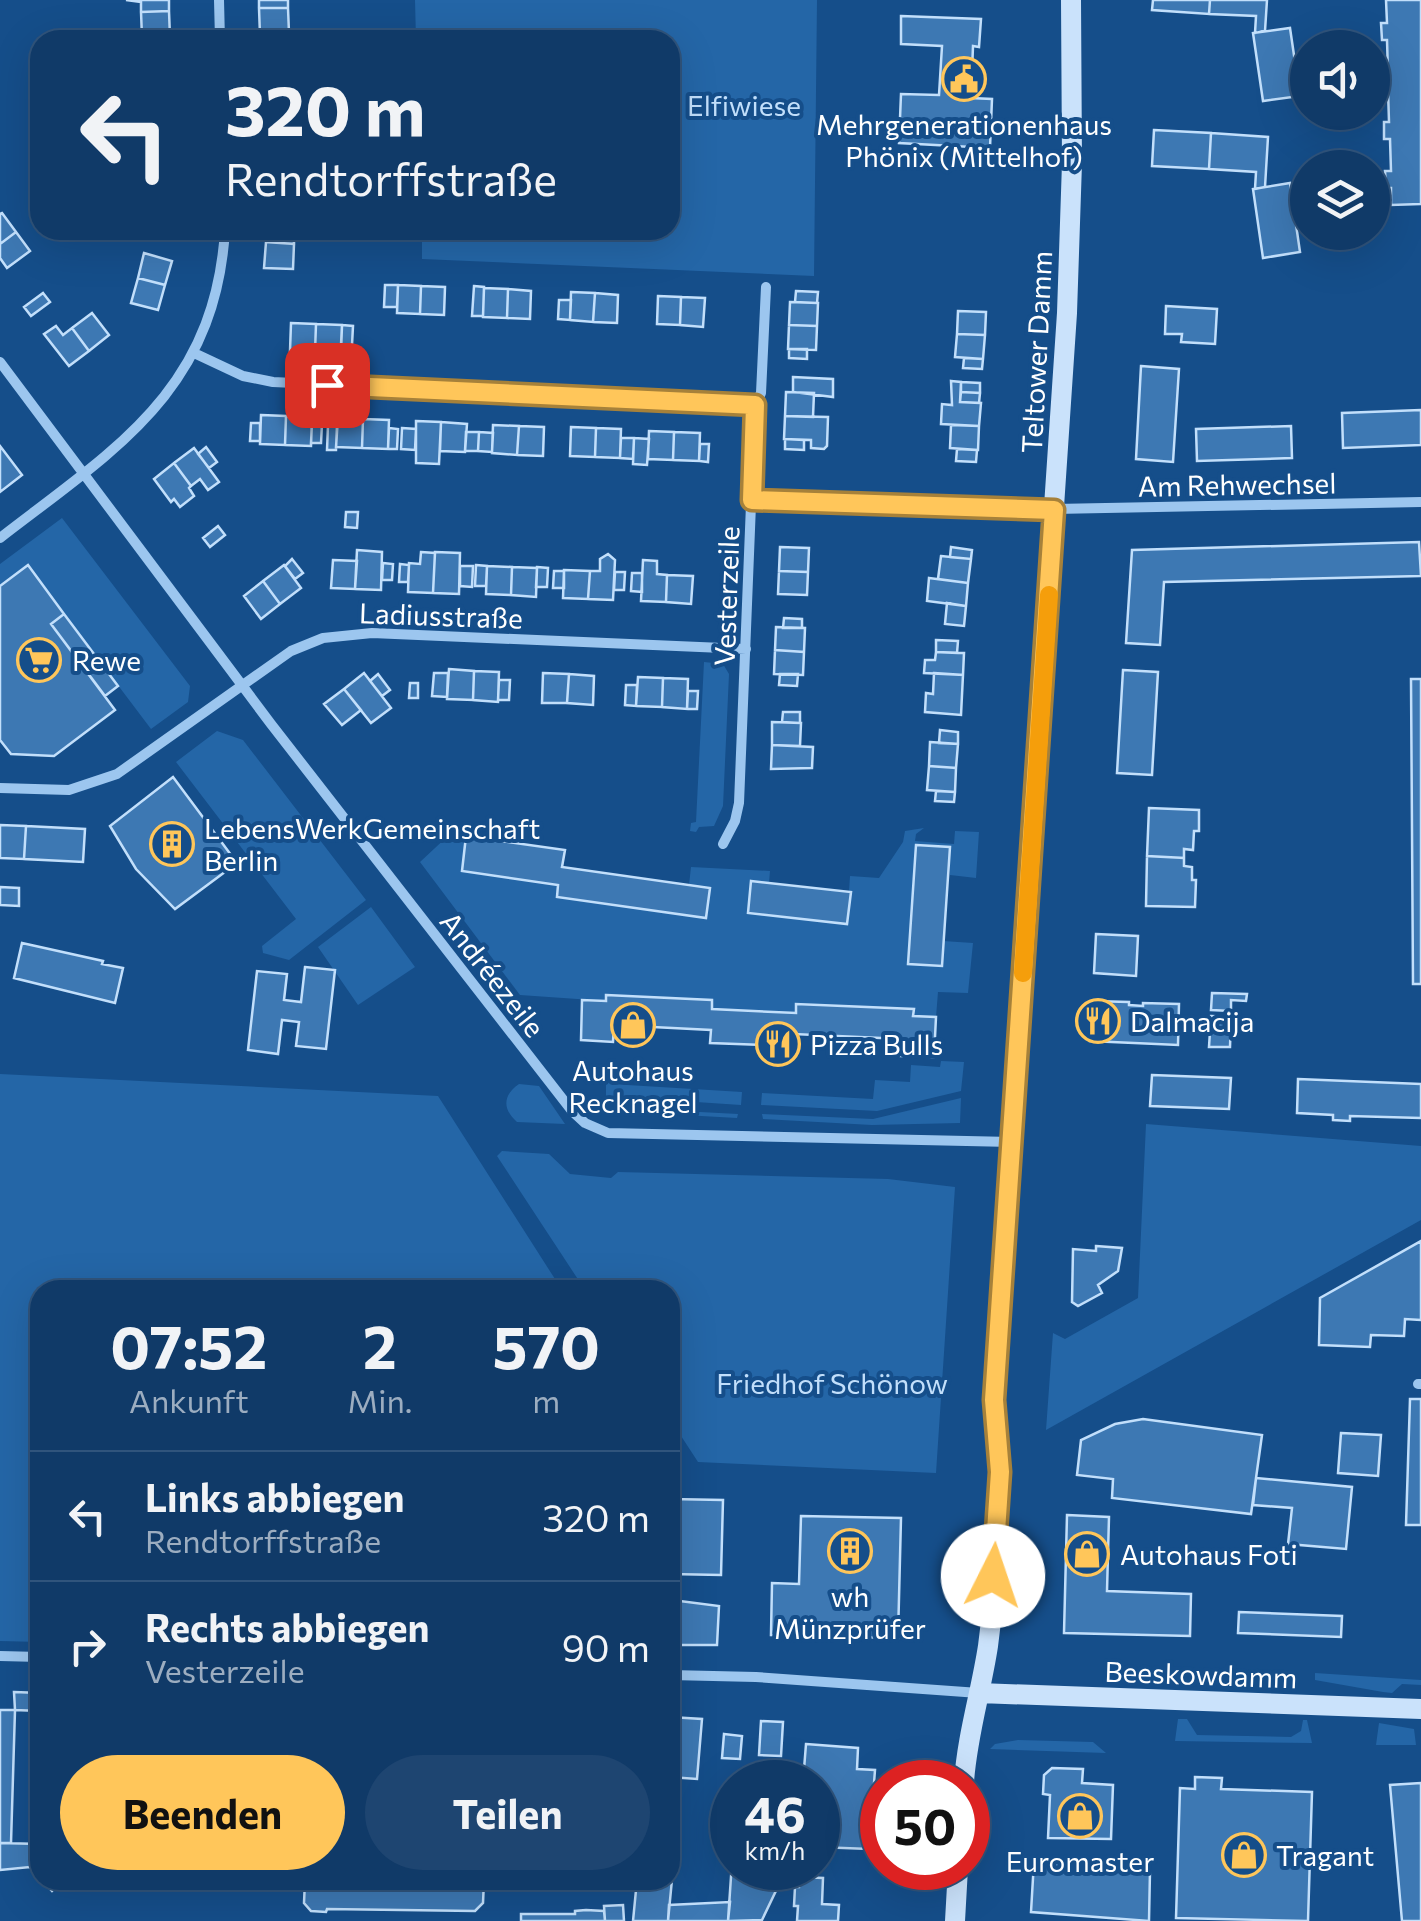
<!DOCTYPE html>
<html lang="de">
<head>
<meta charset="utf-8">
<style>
  body { margin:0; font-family:Commissioner,sans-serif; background:#1e4571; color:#f1f3f6; height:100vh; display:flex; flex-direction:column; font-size:38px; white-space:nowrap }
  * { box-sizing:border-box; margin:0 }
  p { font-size:32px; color:#9cadc0 }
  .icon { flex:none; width:55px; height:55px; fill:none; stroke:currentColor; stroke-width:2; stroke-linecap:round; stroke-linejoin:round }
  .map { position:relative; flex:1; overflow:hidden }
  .details { position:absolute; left:30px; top:1280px; width:650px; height:610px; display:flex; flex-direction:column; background:#103a68; border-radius:30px; box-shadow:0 10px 40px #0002,0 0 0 2px #30547c }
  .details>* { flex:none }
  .guide { position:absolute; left:30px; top:30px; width:650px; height:210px; border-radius:30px; box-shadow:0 10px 40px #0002,0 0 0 2px #30547c; background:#103a68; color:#f1f3f6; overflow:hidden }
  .buttons { position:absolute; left:1290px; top:30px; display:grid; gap:20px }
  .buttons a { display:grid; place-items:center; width:100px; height:100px; border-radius:50%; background:#103a68; box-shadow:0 10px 40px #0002,0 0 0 2px #30547c; font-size:50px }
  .speed { position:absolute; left:710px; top:1760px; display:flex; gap:20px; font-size:50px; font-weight:700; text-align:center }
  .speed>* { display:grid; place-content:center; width:130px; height:130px; border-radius:50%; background:#103a68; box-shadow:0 10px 40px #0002,0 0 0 2px #30547c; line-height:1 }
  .speed small { font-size:25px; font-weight:400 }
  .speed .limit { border:15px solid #d22; background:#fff; color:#111 }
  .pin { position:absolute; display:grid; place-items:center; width:85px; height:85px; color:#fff; margin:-42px; border-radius:20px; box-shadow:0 5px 15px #0006 }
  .me { position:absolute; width:110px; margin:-55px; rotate:4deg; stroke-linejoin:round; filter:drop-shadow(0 0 8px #0008) }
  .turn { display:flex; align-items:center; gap:35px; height:210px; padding:0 30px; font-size:45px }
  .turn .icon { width:130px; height:130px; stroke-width:2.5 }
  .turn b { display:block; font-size:70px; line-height:85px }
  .eta { display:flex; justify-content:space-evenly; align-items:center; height:170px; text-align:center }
  .eta b { font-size:60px; font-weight:700; line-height:70px }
  .cta { display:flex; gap:20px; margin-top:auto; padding:20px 30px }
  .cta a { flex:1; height:115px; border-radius:60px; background:#ffc65a; color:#111; font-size:40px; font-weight:700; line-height:115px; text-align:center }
  .cta a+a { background:#1e4571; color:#f1f3f6 }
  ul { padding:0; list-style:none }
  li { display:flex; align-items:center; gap:30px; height:130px; padding:0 30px; border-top:2px solid #30547c }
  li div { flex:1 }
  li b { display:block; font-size:38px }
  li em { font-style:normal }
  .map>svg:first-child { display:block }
  .green { fill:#2466a7 }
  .building { fill:#3d78b3; stroke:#c2dffb; stroke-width:2.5 }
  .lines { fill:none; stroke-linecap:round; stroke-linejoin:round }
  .minor { stroke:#9cc6ef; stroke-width:10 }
  .secondary { stroke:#cae2fb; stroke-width:20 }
  .route-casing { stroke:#a6813a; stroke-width:25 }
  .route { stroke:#ffc65a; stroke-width:18 }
  .slow { stroke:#f59e0b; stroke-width:18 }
  .labels { text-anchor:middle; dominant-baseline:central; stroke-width:8; stroke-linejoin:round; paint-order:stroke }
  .park-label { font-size:28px; fill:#c2dffb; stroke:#154e8a }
  .poi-label { font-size:28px; fill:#fff; stroke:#154e8a; text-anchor:start }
  .street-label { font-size:28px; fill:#fff; stroke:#154e8a }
</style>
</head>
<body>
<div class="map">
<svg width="1421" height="1921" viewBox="0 0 1421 1921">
  <rect width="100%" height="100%" fill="#154e8a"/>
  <path class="green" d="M415 0H817L814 276 422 259V230H670V40H416Z
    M62 518 190 686 188 702 151 729 28 566 0 586V564Z
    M704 662 723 664 729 674 723 806 714 826 699 827 696 832 690 831 691 823 696 822Z
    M217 731 243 740 366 900 289 960 263 953 262 946 296 919 176 762Z
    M924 828 916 834 915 841 954 844 955 831 979 832 976 878 950 875V848L916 845 908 963 943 941 973 943 968 993 938 992 936 1017 913 1016V1009L797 1004 796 1013 712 1009V1000L607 995 606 1001 520 995 420 862 450 834 466 836 462 871 558 885 557 897 705 918 710 888 689 885 691 867 770 871 769 883 751 882 847 924 850 876 879 878 903 842 905 831Z
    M371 907 415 967 358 1005 318 947Z
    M941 1061 964 1062 961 1091 877 1111 761 1105 762 1093 873 1099 875 1080 910 1082 911 1065 940 1067Z
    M606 1065H612L611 1084 742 1092 741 1105 606 1096Z
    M0 1074 438 1096 562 1290H40V1642L0 1641Z
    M519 1084 539 1086 565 1124 517 1122C502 1109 503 1095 519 1084Z
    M961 1098 960 1123 872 1125 763 1119 762 1114 873 1119Z
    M605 1107 738 1114 737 1118 612 1111 605 1110Z
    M1146 1124 1421 1146V1220L1046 1430 1053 1333 1065 1339 1138 1298Z
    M502 1151 549 1154 570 1174 611 1178 618 1172 888 1179 955 1187 936 1473 698 1462 670 1419V1290H585L497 1156Z
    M1315 1673 1421 1680V1685L1402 1684 1392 1693 1383 1692 1315 1680Z
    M1178 1719H1187L1197 1735 1291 1737 1301 1731 1303 1720H1307L1312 1743 1175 1741Z
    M1379 1723 1414 1729 1416 1745H1376Z
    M1018 1740 1093 1742 1106 1753 990 1749 995 1744Z"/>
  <path class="building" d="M126 0H169V11L141 12V2Z
    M259 0H288V8H259Z
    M1153 0H1210L1209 14 1152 10Z
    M1210 0H1267L1265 31 1255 33 1256 16 1209 14Z
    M1386 0H1421V204L1391 205V188H1386L1385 171H1391L1390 139H1384V122H1389L1388 90H1383V73H1388L1387 40H1382L1381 23H1387Z
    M259 8H288L289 33 260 35Z
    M169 11 170 37H142L141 12Z
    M901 16 981 19 979 47 973 46 971 98 992 99 990 148 899 143 901 94 939 95 942 46 901 44Z
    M1290 28 1300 96 1263 101 1253 33Z
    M1154 130 1211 133 1209 169 1152 166Z
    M1211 133 1268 137 1265 187 1255 189 1256 172 1209 169Z
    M1290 183 1300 252 1263 258 1253 189Z
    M2 213 16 232 0 244V214Z
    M266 230H294V244L266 242Z
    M16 232 30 251 7 268 0 258V244Z
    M266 242 294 244 293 269 264 268Z
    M144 253 172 261 165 285 138 278Z
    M138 278 165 285 158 310 131 303Z
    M385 285H398L397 307H384Z
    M398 285 421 286 420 314 397 313Z
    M421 286 445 287 444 315 420 314Z
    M474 286 484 287 483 316H472Z
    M484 288 508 289 507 318 483 317Z
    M508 289 531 291 530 319 507 318Z
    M796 291 818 292 817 303 795 302Z
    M571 292 595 293 593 322 570 320Z
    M43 293 50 302 31 316 24 307Z
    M595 293 618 295 617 323 593 322Z
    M658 296 681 297 680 325 657 324Z
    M681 297 705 298 703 327 680 325Z
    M559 300H571L570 320 558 319Z
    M790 302 818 303 817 326 789 325Z
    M1166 306 1217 309 1215 344 1181 342 1182 334H1165Z
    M958 311 986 312 985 335 957 334Z
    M92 313 109 335 89 351 72 328Z
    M291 323 316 324 315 352 290 351Z
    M316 324 342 325 341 353 315 352Z
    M342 325 353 326 352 345H341Z
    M789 325 817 326 816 350 788 349Z
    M56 326 63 335 72 328 89 351 69 366 44 334Z
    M957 334 985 335 983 359 955 357Z
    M789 349H807V359L789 358Z
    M964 358 983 359 982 369 963 368Z
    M1141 366 1179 369 1173 462 1136 459Z
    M793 377 833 379V397L793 392Z
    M951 381 961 382 960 402 981 403 979 426 941 424 942 404 952 405Z
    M961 382 980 383V393L961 392Z
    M786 392 814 393 813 417 785 416Z
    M961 392 980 393 979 403 960 402Z
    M1421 410V445L1343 448 1342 413Z
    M261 415 286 416 285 445 260 444Z
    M286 416 312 417 311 446 285 445Z
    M785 416 828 417 827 446 824 449 811 448V440L784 439Z
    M338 418 363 419 362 448 336 447Z
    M363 419 389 420 388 449 362 448Z
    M416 421 441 422 439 464 416 463Z
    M441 422 467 424 465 452 440 451Z
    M251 423H260V441H250Z
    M312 423 322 424 321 443H311Z
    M328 425H337L336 450H327Z
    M493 425 519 426 517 455 492 453Z
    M951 425 979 426 978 450 950 448Z
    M519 426 544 427 543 456 517 455Z
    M1291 426 1292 458 1197 461 1196 429Z
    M571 427 596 428 595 457 570 456Z
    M389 428 398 429 397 449H388Z
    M402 428 416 429 415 450 401 449Z
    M596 428 621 429 620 458 595 457Z
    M649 431 674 432 673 460 648 459Z
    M466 432H479L478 451H465Z
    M479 432 493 433 492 452 478 451Z
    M674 432 700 433 699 461 673 460Z
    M621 438H634L633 459 620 458Z
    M634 438 649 439 647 465 633 464Z
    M785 439 804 440V450L785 449Z
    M700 444H709L708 462 699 461Z
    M0 446 22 475 0 492Z
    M206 447 217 462 209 468 198 454Z
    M194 448 219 482 208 490 200 479 191 486 174 463Z
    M957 449 977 450 976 462 956 461Z
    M174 463 191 486 189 488 194 496 180 507 174 499 171 502 154 479Z
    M346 512H358L357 528 345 527Z
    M218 526 225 535 210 547 203 538Z
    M1419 542 1421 576 1164 582 1160 645 1126 643 1132 550Z
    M780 547 809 548 808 572 779 571Z
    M951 547 972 550 971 559 950 557Z
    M357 550 382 552 381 590 355 589Z
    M421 552 435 553 433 593 408 592 409 563 420 564Z
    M435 552 460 553 459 594 433 593Z
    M608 554 615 560 613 600 588 599 590 571H600V559Z
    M941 556 971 559 968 583 938 579Z
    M292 559 303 573 295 579 285 566Z
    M333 560 357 561 355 589 331 588Z
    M643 560 657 561V574L667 575 666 602 641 601Z
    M383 563 393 564 392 580H382Z
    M400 564 409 565 408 582H399Z
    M28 565 64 614 51 624 115 710 54 756 11 754 0 740V586Z
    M284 565 301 588 280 604 263 581Z
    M476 565 487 566 486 586H475Z
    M460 566H473L472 587 460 586Z
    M487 566 512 567 511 595 486 594Z
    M512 567 537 568 536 597 511 595Z
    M537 567 548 568 547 587H536Z
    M564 570 590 571 588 599 563 598Z
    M554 571H564V588H553Z
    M779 571 808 572 807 595 778 594Z
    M615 572H625L624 590H614Z
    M632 573H642V592L631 591Z
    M667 575 693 576 691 604 666 602Z
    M929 578 968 583 966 606 927 601Z
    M263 581 280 604 261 619 244 596Z
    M947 603 966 606 964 626 945 624Z
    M64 614 118 686 105 696 51 624Z
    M784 618 802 619V628H783Z
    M776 627 805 628 804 652 775 650Z
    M936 640 958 641 957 653 936 652Z
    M775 650 804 652 803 675 774 674Z
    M936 652 964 653 963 675 924 673 925 660H935Z
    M449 669 474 671 473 700 447 699Z
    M1123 670 1158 672 1152 775 1117 773Z
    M474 671 499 672 498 702 473 700Z
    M364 673 391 708 371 723 344 689Z
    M434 673H448L447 697 432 696Z
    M543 673 569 674 567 703H542Z
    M934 673 963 675 961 715 925 712 926 693 933 694Z
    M378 674 390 690 382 696 370 681Z
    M569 674 594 676 593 705 567 703Z
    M780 674H798L797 686 779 685Z
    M638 677 663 678 662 707 636 706Z
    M663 678 688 679 687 709 662 707Z
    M1411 679H1421V984H1413Z
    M499 680H510L509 700H498Z
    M410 683H418V698H409Z
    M626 685H637L636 706 625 705Z
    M344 689 361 710 342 725 324 704Z
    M688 691H698L697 709H687Z
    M783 712H800V723L782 722Z
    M772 722 801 723 800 746 772 745Z
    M940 730 958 732V744L939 743Z
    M930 742 958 744 956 768 929 766Z
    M772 745 813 747 812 768 771 769Z
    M929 766 956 768 955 792 927 790Z
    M173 777 237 863 175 909 136 869 110 826Z
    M936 791 955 792 954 802 935 801Z
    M1149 808 1199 810V831H1194L1193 850 1184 849V858L1147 856Z
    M0 825 26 826 24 859 0 858Z
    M26 826 85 829 83 862 24 859Z
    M466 836 565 850 562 867 710 888 706 918 557 897 558 885 462 871Z
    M916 845 950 847 942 966 908 964Z
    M1147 856 1184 858V866L1192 867V880H1196L1195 907 1146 906Z
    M751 881 851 892 847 924 748 913Z
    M0 887 19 888V906L0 905Z
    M1096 934 1138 936 1136 976 1094 973Z
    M22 943 103 961 102 964 123 968 115 1003 14 978Z
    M305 967 335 970 326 1049 296 1046 299 1022 282 1020 278 1054 248 1050 257 971 287 974 284 1000 301 1002Z
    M1212 993 1247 994 1246 1001 1231 1000V1011L1211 1010Z
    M606 995 712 1000V1009L796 1013V1004L914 1009 913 1016 936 1017 934 1057 901 1056 902 1039 794 1034V1046L710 1043 711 1030 614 1025 613 1042 581 1040 582 1000 606 1001Z
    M1092 1001 1129 1002V1005L1143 1006V1003L1179 1004 1178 1045 1090 1041Z
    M1211 1016 1231 1017 1230 1047H1209Z
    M1152 1075 1231 1078 1229 1109 1150 1106Z
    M1298 1079 1421 1084V1118L1350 1116V1121L1333 1120V1115L1297 1113Z
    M1421 1241V1320L1405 1319 1404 1336 1371 1335 1370 1347 1319 1345 1320 1298Z
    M1096 1246 1122 1248 1118 1271 1098 1285 1102 1293 1078 1306 1072 1302 1073 1249 1096 1251Z
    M1410 1399H1421V1525H1406Z
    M1143 1419 1262 1435 1251 1514 1112 1498 1113 1479 1077 1475 1081 1440 1115 1424Z
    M1341 1433 1381 1435 1378 1476 1338 1473Z
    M1256 1478 1352 1487 1346 1549 1288 1544 1292 1508 1253 1505Z
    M670 1499 723 1500 721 1575 670 1574Z
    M1067 1515 1109 1517 1107 1591 1191 1594 1190 1636 1064 1633Z
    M801 1516 901 1518 898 1638 771 1635 772 1583 799 1584Z
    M672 1600 719 1606 717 1645H671Z
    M1239 1612 1342 1616 1341 1637 1238 1633Z
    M14 1692 40 1693V1711L15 1710Z
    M0 1710H15L11 1843H0Z
    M670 1717 702 1719 697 1779 670 1777Z
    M761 1721 783 1722 781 1756 759 1755Z
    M724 1734 742 1736 740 1759 722 1758Z
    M806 1744 858 1748 857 1769 875 1770 869 1849 818 1847V1782H803Z
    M1052 1768 1083 1769 1082 1783 1113 1785 1111 1839 1048 1838 1050 1795 1043 1794 1044 1775Z
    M1195 1777 1222 1778 1221 1789 1312 1792 1308 1921 1176 1918 1180 1788 1195 1789Z
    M1421 1783V1921H1402L1390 1785Z
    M717 1818 726 1819 725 1843H715Z
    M726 1819 732 1820V1844L725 1843Z
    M0 1843 40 1844V1878L30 1867 0 1870Z
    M1034 1861 1150 1871 1149 1921 1031 1912Z
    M732 1862V1868H761L784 1874 762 1920 728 1921Z
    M670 1869H673L668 1921H633L637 1880H670Z
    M800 1877 823 1878 822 1904 839 1905 838 1921H797L798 1906H794L795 1887H799Z
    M42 1880H63L52 1891Z
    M305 1880H484L483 1903 475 1911 327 1909 326 1912 311 1911 304 1903Z
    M730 1902 728 1921H668L669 1905Z
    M623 1905 624 1921H605L604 1906Z
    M586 1910 604 1911 605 1921H521V1914H575V1911Z"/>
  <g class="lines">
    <path class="minor" d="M219 0 220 40
      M194 353 243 376 273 382 755 405
      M0 362 271 724 572 1111 585 1123 608 1133 1012 1142
      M752 500 1006 510 1421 502
      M0 538C115 449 215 391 225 230
      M0 788 69 790 117 774 291 651 323 638 372 633 746 649
      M723 844 735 821 739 803 755 405 761 393 766 287
      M1418 1384H1421
      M0 1656 40 1657
      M670 1675 756 1677 979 1693"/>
    <path class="secondary" d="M979 1693 1421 1709
      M964 1782C967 1736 981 1692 988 1646 998 1571 1004 1474 994 1400L1067 313 1072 163 1071 0
      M955 1921 958 1868"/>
  </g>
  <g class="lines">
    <g class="route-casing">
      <path id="route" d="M327 385 755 405 752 500 1054 510 994 1400 1000 1472 993 1576"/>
    </g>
    <use href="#route" class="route"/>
    <path class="slow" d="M1023 973 1049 595"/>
  </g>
  <defs>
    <g id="civic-ring" transform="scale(2.25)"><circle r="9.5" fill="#154e8a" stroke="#ffc65a" stroke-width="1.5"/><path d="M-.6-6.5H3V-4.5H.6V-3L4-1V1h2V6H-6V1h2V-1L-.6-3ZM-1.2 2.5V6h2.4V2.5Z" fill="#ffc65a"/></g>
    <g id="supermarket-ring" transform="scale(2.25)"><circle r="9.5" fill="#154e8a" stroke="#ffc65a" stroke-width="1.5"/><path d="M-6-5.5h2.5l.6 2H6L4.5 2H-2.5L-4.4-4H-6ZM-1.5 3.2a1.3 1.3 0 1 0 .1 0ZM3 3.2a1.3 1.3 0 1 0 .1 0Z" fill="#ffc65a"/></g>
    <g id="building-ring" transform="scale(2.25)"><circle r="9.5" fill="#154e8a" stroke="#ffc65a" stroke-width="1.5"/><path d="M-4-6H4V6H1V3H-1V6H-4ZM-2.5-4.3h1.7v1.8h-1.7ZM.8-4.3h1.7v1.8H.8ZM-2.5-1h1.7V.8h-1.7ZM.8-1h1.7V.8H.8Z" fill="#ffc65a"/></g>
    <g id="restaurant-ring" transform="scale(2.25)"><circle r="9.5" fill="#154e8a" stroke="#ffc65a" stroke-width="1.5"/><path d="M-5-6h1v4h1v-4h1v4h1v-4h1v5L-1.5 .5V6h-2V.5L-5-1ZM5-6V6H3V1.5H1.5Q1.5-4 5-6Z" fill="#ffc65a"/></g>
    <g id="shop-ring" transform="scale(2.25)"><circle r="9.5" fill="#154e8a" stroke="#ffc65a" stroke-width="1.5"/><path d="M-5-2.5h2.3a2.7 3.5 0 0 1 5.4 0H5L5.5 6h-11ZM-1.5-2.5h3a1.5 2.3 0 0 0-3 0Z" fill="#ffc65a"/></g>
  </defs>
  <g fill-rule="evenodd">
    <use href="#civic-ring" x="964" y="79"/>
    <use href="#supermarket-ring" x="39" y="660"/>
    <use href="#building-ring" x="172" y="844"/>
    <use href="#restaurant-ring" x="1098" y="1021"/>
    <use href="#shop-ring" x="633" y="1025"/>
    <use href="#restaurant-ring" x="778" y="1044"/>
    <use href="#building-ring" x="850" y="1551"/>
    <use href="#shop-ring" x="1087" y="1554"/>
    <use href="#shop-ring" x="1080" y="1816"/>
    <use href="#shop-ring" x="1244" y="1855"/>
  </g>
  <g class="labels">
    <g class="park-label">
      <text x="744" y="105">Elfiwiese</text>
      <text x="832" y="1383">Friedhof Schönow</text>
    </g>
    <g class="poi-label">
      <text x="964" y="124" text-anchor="middle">Mehrgenerationenhaus<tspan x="964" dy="32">Phönix (Mittelhof)</tspan></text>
      <text x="72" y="660">Rewe</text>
      <text x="204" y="828">LebensWerkGemeinschaft<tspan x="204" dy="32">Berlin</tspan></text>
      <text x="1130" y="1021">Dalmacija</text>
      <text x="810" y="1044">Pizza Bulls</text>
      <text x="633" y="1070" text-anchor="middle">Autohaus<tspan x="633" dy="32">Recknagel</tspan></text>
      <text x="1120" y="1554">Autohaus Foti</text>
      <text x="850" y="1596" text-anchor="middle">wh<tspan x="850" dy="32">Münzprüfer</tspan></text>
      <text x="1276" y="1855">Tragant</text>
      <text x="1080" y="1861" text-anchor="middle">Euromaster</text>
    </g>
    <g class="street-label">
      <text transform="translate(1036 352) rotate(-87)">Teltower Damm</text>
      <text transform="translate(1237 484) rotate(-1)">Am Rehwechsel</text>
      <text transform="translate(726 596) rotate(-88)">Vesterzeile</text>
      <text transform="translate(441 615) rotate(2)">Ladiusstraße</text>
      <text transform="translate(493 974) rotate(52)">Andréezeile</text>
      <text transform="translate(1201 1674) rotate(2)">Beeskowdamm</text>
    </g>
  </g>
</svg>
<div class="buttons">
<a><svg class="icon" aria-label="sound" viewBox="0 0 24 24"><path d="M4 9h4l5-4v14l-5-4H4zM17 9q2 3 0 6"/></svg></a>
<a><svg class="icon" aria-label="layers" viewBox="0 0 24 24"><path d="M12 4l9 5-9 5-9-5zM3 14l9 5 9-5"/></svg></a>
</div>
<div class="speed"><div>46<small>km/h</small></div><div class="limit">50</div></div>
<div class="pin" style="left:327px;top:385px;background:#d93025"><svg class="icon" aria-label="arrive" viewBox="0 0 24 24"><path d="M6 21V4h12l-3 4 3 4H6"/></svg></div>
<svg class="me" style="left:993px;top:1576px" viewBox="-20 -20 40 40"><circle r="19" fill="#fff"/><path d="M0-13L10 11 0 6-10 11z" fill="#ffc65a"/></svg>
<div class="guide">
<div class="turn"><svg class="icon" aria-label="left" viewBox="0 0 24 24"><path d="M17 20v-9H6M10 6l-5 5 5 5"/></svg><div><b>320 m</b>Rendtorffstraße</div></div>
</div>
<section class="details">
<div class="eta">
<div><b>07:52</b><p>Ankunft</p></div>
<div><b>2</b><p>Min.</p></div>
<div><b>570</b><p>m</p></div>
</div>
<ul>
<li><svg class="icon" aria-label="left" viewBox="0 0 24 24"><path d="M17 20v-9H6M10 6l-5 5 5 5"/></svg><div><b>Links abbiegen</b><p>Rendtorffstraße</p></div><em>320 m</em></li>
<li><svg class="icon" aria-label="right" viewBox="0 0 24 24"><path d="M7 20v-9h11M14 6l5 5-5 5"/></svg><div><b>Rechts abbiegen</b><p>Vesterzeile</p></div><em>90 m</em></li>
</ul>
<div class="cta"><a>Beenden</a><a>Teilen</a></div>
</section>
</div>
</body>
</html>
